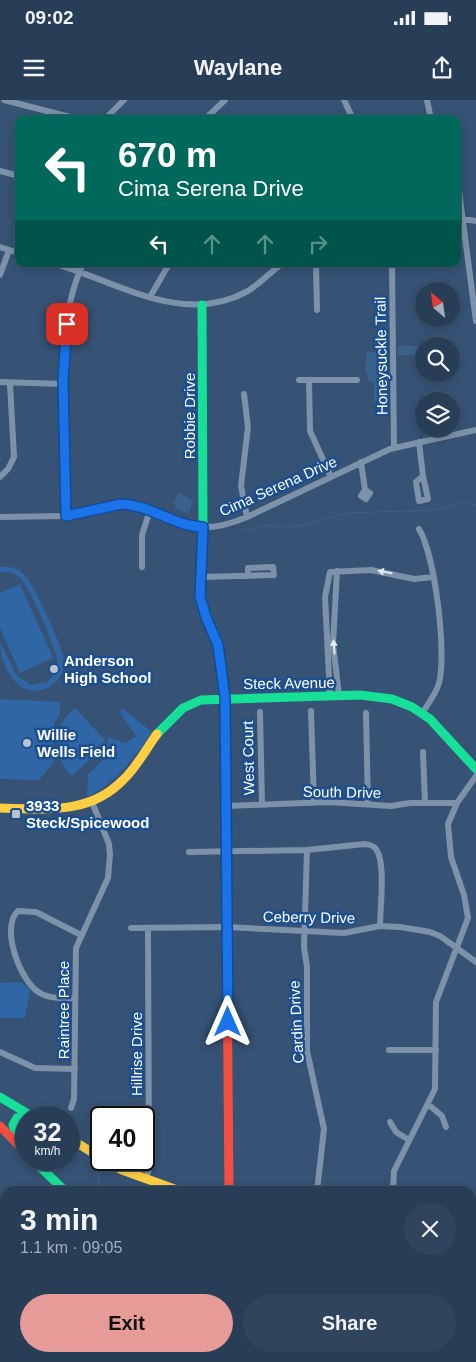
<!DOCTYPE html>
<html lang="en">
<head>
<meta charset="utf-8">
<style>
  body { margin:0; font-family:Helvetica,sans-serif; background:#30455d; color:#f1f3f6; height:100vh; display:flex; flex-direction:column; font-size:19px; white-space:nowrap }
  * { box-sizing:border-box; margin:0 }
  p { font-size:16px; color:#a5aeba }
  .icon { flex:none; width:28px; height:28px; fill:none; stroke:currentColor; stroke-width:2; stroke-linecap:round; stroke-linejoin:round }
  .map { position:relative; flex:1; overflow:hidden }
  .side { position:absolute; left:0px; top:1086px; width:476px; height:176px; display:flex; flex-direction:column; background:#283e57; border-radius:15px 15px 0 0; box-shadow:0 2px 8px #0003,0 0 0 1px #44576d }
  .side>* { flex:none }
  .banner { position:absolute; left:15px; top:15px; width:446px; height:152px; border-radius:10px; box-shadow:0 2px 8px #0003,0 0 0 1px #44576d; background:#00695c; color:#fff; overflow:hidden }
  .needle { width:32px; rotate:331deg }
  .fabs { position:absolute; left:415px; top:182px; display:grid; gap:10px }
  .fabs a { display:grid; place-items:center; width:45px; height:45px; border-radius:50%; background:#283e57; box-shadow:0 2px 8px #0003,0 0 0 1px #44576d; font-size:25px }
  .speed { position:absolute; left:15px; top:1006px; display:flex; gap:10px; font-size:25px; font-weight:700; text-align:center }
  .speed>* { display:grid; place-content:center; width:65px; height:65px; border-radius:50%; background:#283e57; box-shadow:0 2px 8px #0003,0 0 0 1px #44576d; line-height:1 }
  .speed small { font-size:12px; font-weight:400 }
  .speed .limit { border:2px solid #111; border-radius:8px; background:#fff; color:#111 }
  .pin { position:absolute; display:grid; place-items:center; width:42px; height:42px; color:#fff; margin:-21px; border-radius:10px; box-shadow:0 2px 8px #0006 }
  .me { position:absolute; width:55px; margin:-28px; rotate:0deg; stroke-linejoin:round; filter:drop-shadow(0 0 4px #0008) }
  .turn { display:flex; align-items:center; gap:18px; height:105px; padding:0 20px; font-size:22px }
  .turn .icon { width:65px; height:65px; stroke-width:2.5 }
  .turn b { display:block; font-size:35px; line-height:42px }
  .lanes { display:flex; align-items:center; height:48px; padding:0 20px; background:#0003; justify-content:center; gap:25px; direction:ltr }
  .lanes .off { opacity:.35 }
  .round { display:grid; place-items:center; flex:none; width:52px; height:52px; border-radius:26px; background:#30455d }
  .overview { display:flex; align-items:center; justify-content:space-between; height:85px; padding:0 20px }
  h1 { font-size:30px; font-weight:700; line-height:38px }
  .primary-button { display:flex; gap:10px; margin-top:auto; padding:10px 20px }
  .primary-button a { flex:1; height:58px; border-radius:30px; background:#e69b98; color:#111; font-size:20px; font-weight:700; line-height:58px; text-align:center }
  .primary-button a+a { background:#30455d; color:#f1f3f6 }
  .status { display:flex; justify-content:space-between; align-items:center; height:35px; padding:0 25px; background:#283e57; direction:ltr }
  .status svg { height:14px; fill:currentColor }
  header { display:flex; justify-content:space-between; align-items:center; height:65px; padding:0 20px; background:#283e57; font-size:22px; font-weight:700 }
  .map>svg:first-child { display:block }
  .green { fill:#2f66a5 }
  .water { fill:#3b618d }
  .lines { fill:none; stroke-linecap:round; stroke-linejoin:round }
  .stream { stroke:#3b618d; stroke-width:1 }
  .street { stroke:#7d92a8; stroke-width:6 }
  .fast { stroke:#16e098; stroke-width:9 }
  .slow { stroke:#ffcf43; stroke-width:9 }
  .jam { stroke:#f24e42; stroke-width:9 }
  .oneway { fill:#e5e9ee }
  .route-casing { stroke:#114b97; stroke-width:12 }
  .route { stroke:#1a73e8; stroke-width:9 }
  .poi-dot { fill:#b9c2ce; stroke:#1b4f8f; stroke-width:2 }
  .labels { text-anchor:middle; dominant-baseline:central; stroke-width:5; stroke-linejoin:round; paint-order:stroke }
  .street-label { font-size:15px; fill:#fff; stroke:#1b4f8f }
  .poi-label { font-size:15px; font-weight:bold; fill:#fff; stroke:#1b4f8f; text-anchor:start }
</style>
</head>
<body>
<div class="status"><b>09:02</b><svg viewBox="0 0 49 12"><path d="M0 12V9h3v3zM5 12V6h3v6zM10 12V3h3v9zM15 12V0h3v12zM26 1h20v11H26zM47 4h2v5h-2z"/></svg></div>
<header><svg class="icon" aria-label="menu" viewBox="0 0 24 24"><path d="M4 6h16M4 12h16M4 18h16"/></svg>Waylane<svg class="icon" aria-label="share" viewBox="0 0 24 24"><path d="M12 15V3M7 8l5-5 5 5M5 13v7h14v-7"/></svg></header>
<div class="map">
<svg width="476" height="1262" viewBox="0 0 476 1262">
  <rect width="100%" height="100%" fill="#365274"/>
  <path class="green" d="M0 467C9 466 18 468 25 475 34 485 59 540 63 555 64 561 64 568 61 574 58 581 52 586 45 589 16 599 0 564 0 541L16 575 31 585 48 582 58 567C60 555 30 488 21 479 16 473 8 471 0 472Z
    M20 484 53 558 20 573 0 528V493Z
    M0 599 60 602V615L54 623 53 663 39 680 0 679Z
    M75 608 105 640V645L72 676C52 656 52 626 75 608Z
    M122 608 152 632C133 659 117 682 87 697L88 674 106 657 108 637 125 643 136 636 120 613Z
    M21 882 30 890 25 918H0V883Z"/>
  <path class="water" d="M424 246V255H398V246Z
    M367 252H383L385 302 374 301V282H369L365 269Z
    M179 392 193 401 189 414 176 409 174 402Z"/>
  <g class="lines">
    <path class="stream" d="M239 429 252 430 266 425 281 427 299 426 347 413 431 410 463 403 476 405
      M19 1035 26 1034
      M69 1048C93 1063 97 1061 100 1091
      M471 1110 476 1106"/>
    <path class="street" d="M4 0 78 19
      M344 0 353 19
      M427 0 431 19
      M105 19 124 0
      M205 19 225 0
      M0 71 19 76
      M458 84 476 221
      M458 118 476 121
      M0 147 19 153
      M56 164C117 182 183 226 246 192 259 185 270 172 282 164
      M316 164 317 210
      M392 164 394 348
      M0 175 9 150
      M150 197 169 164
      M299 280H357
      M309 280 310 331 331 377
      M0 282 63 284
      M244 294 248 327 241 386 247 417
      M419 342 423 376 416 382 419 401 428 399 423 376
      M361 362 365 390 370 393 366 399 361 396 365 390
      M0 377 8 369 14 357 10 284
      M66 416C65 342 51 230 83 164
      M0 417 66 416 121 404C142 405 156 415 175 422 199 432 224 427 247 417L390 349 476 330
      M419 429C435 455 447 554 439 583 436 594 428 604 422 613
      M142 467V435L150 410
      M337 471 333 544 339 595
      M201 477 274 475 273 467 248 468V476
      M330 596 325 497 330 472 371 470 414 479 433 477
      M311 611 314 703
      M260 612 262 704
      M366 613 368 704
      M423 652 425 703
      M227 706 328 702 391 706 410 703H457
      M307 750 304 847 307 867V951L324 1029 317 1091
      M189 752 307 750 365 744C370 745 373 745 376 749 386 762 380 809 380 826
      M131 828 227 827 344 833 380 826 400 827 430 832 440 836 476 862
      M75 898C63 898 50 899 40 893 20 882 0 827 18 811L36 812 81 835
      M389 950H436
      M0 952 35 968 75 969
      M429 1005 442 1016 446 1027
      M71 1008 74 999 76 848 108 778 110 754 109 744 92 702
      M390 1022 396 1032 409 1040
      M146 1079 149 1069 148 828
      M393 1091 394 1071 435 989 436 902 468 818 464 795 451 757 448 724 457 703 476 676
      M0 1201 5 1200
      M82 1258V1262
      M139 1258 140 1262
      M325 1262 327 1258"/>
    <path class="fast" d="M202 205 203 427 200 497 218 545 225 598V639
      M157 634 183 608 201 600 360 595 392 599 412 607 430 619 476 669
      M0 997 30 1015
      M19 1045 13 1025 17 1018 30 1015
      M33 1060 65 1091"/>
    <path class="slow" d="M225 639 227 859
      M0 708C45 709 89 715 123 680 137 667 146 649 157 634
      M69 1038 101 1058
      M105 1060 122 1070 180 1091
      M471 1137 476 1139
      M471 1192 476 1194"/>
    <path class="jam" d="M227 859 229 1091
      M0 1026 26 1053"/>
  </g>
  <defs><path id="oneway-solid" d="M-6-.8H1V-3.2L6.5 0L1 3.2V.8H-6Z" transform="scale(1.25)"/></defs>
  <g class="oneway">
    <use href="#oneway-solid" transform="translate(385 472) rotate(-170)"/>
    <use href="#oneway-solid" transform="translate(334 547) rotate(-95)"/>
  </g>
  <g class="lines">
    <g class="route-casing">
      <path id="route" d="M67 224 63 279 66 416 121 404C151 405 173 426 203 427L200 497 206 517 218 545 225 598 228 922"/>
    </g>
    <use href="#route" class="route"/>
  </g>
  <g class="poi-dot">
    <circle cx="54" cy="569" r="5"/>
    <circle cx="27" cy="643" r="5"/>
    <rect x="11" y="709" width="10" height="10" rx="2.5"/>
  </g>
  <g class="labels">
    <g class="street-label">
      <text transform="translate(381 256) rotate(-91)">Honeysuckle Trail</text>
      <text transform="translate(189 316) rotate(-90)">Robbie Drive</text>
      <text transform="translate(278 386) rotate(-24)">Cima Serena Drive</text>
      <text transform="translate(289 583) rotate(-1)">Steck Avenue</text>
      <text transform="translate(248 658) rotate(-91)">West Court</text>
      <text transform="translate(342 692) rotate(1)">South Drive</text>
      <text transform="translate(309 817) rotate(1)">Ceberry Drive</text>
      <text transform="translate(63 910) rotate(-90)">Raintree Place</text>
      <text transform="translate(296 922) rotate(-93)">Cardin Drive</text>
      <text transform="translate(136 954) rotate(-90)">Hillrise Drive</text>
    </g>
    <g class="poi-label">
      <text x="64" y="560">Anderson<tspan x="64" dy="17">High School</tspan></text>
      <text x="37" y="634">Willie<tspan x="37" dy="17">Wells Field</tspan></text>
      <text x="26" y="705">3933<tspan x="26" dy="17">Steck/Spicewood</tspan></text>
    </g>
  </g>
</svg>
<div class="fabs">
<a><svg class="needle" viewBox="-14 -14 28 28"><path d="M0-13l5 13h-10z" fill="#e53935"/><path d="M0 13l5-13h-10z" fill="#a5aeba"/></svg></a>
<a><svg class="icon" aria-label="search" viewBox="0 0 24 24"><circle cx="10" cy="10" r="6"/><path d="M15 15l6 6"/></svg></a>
<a><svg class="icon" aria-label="layers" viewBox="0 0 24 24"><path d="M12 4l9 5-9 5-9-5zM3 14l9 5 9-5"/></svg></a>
</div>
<div class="speed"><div>32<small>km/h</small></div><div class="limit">40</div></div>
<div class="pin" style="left:67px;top:224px;background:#d93025"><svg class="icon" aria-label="arrive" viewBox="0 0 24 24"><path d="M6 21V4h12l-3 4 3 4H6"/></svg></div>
<svg class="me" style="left:228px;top:922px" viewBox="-20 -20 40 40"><path d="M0-17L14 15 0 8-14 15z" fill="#1a73e8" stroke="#fff" stroke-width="4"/></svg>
<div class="banner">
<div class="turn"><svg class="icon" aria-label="left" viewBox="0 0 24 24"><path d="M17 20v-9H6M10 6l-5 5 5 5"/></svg><div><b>670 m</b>Cima Serena Drive</div></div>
<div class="lanes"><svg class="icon" aria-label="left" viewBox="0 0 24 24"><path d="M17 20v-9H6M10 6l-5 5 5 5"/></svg><svg class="icon off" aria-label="ahead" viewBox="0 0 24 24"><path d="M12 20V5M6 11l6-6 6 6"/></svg><svg class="icon off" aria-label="ahead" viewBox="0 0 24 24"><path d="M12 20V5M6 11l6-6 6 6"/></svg><svg class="icon off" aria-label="right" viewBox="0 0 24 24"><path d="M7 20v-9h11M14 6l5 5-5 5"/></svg></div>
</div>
<section class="side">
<div class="overview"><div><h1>3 min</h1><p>1.1 km · 09:05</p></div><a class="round"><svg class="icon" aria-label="close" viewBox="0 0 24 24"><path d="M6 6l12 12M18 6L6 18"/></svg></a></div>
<div class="primary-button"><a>Exit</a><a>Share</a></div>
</section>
</div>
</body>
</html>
